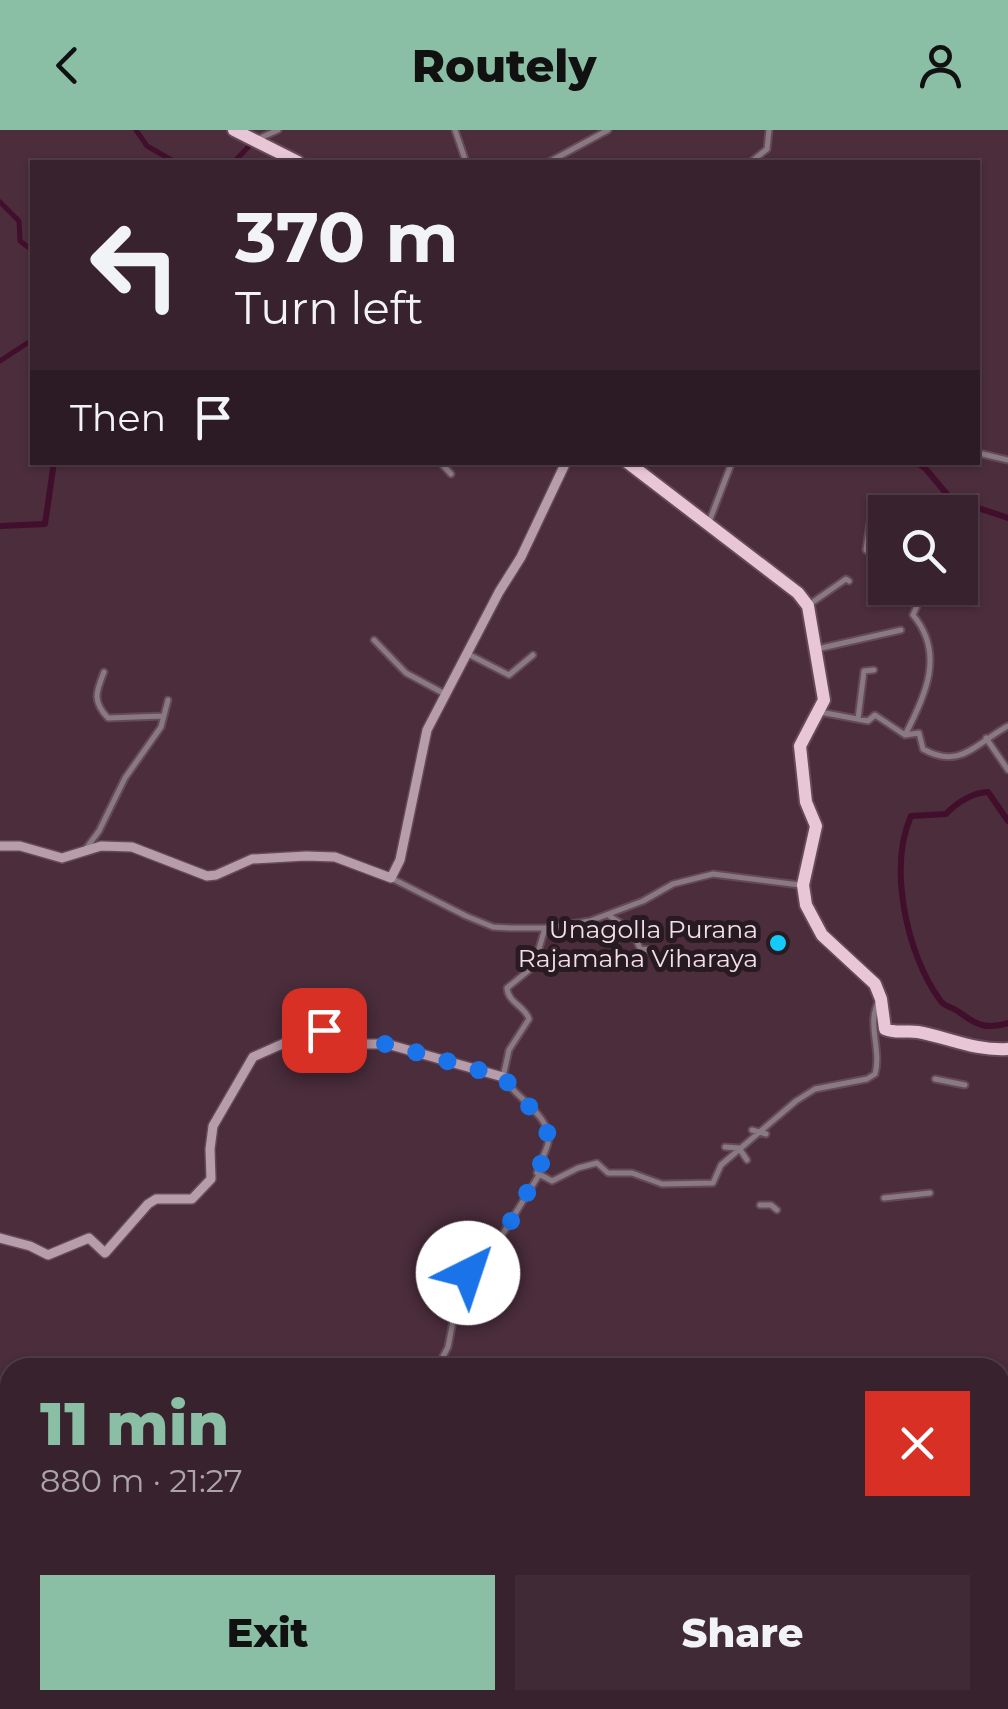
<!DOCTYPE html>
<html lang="en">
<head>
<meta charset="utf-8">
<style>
  body { margin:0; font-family:Montserrat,sans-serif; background:#3f2a35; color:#f1f3f6; height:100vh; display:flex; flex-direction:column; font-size:38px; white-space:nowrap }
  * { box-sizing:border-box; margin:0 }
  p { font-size:32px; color:#aba4aa }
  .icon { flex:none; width:55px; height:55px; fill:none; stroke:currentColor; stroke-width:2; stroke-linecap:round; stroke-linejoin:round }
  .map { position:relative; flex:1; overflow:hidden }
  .sheet { position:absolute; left:0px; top:1228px; width:1010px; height:352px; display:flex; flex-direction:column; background:#38222d; border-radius:30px 30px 0 0; box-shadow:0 2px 8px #0004,0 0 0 2px #523f49 }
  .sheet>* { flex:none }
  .banner { position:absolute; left:30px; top:30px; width:950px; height:305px; border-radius:0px; box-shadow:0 2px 8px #0004,0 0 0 2px #523f49; background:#38222d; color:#f1f3f6; overflow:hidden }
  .tools { position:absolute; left:868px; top:365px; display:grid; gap:20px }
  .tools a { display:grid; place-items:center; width:110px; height:110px; border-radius:0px; background:#38222d; box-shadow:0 2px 8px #0004,0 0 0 2px #523f49; font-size:50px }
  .pin { position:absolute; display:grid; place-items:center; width:85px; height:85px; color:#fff; margin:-42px; border-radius:20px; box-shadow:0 5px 15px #0006 }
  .me { position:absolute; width:110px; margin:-55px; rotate:41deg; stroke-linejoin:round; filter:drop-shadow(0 0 8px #0008) }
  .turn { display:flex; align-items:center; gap:35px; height:210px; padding:0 40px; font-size:45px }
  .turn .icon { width:130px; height:130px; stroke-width:2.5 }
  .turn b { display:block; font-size:70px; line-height:85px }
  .then { display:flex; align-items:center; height:95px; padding:0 40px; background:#0003; gap:20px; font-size:38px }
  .round { display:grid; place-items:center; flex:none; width:105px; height:105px; border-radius:0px; background:#3f2a35 }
  .overview { display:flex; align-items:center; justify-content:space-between; height:170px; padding:0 40px }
  h1 { font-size:60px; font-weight:800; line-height:75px; color:#8abfa5 }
  .action { display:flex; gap:20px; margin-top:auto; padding:20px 40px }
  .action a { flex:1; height:115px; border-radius:0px; background:#8abfa5; color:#111; font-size:40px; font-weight:800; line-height:115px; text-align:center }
  .action a+a { background:#3f2a35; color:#f1f3f6 }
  header { display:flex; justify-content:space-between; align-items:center; height:130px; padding:0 40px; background:#8abfa5; color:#111; font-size:45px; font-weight:800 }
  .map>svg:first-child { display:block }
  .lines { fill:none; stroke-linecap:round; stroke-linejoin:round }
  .canal { stroke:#410e2c; stroke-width:5 }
  .river { stroke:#410e2c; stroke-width:6 }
  .minor-casing { stroke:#664958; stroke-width:9 }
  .secondary-casing { stroke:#664958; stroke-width:12 }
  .trunk-casing { stroke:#664958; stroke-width:16 }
  .minor { stroke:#897980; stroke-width:5 }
  .secondary { stroke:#b69da9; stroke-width:9 }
  .trunk { stroke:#e9c6d6; stroke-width:12 }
  .route { stroke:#1a73e8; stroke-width:18; stroke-dasharray:0 32.4 }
  .poi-dot { fill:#13cafb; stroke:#281a21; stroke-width:4 }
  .labels { text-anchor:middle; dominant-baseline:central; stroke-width:10; stroke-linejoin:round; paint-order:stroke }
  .poi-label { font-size:25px; fill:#f3dfe8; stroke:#281a21; text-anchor:end }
</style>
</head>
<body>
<header><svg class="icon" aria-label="back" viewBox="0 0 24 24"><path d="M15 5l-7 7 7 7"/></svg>Routely<svg class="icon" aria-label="person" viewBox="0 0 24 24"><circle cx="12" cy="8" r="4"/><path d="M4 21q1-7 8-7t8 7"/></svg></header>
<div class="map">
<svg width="1008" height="1579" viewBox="0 0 1008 1579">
  <rect width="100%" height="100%" fill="#4b2d3c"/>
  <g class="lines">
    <path class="canal" d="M136 0 147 16 175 32
      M234 32 252 13
      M0 72 19 91 20 111 32 120
      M0 231 32 210"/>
    <path class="river" d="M915 332 925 338 951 369 1008 388
      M0 396 45 394 54 332
      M1008 691 988 662C974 662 956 673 946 684L911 686C888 738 907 825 940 870 944 877 953 877 959 882 976 895 987 900 1008 893"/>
    <g class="minor-casing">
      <path id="minor" d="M455 0 466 32
        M258 9 278 0
        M549 32 608 0
        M751 32 767 19 769 0
        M978 323 1008 330
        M440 332 451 344
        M873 374 866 420 885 431
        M709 392 732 332
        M810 474 846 449 849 451
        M374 510 406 543 445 564
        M817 519 901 500
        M468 524 509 545 533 525
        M104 542C96 562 92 571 108 588L163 586
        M820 582 868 591 875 585 905 605 919 603 923 619C960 640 975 614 1008 596
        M858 589 864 541 874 540
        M905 605C926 565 945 523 913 485L920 469 915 458
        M986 608 1008 640
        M85 720 99 701 125 648 161 597 168 570
        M391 748 466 786 493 797 511 798H545L590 791 643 771 673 754 713 744 800 755
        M608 785 633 801 640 819 652 820
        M545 798 534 836 507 858C508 873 525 876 529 889L509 920 503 947C514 967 553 986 548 1013 546 1023 539 1032 537 1043L552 1051 578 1038 597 1033 608 1043H632L662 1054 713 1053 721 1035 796 971 815 959 867 949 875 944C882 920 866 893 879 871
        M935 949 965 955
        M752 1000 766 1004
        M725 1017 739 1018 747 1030
        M884 1068 930 1063
        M760 1075H771L777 1080
        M437 1238 448 1217 459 1160 468 1143 491 1123 539 1045
        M1000 1549 1008 1550
        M721 1579V1570"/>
    </g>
    <g class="secondary-casing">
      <path id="secondary" d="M0 716H20L62 728 101 716 132 717 207 746 216 745 252 729 306 726 335 727 391 748 400 730 427 600 499 462 521 427 566 332
        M0 1108 30 1116 48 1125 89 1108 105 1123 148 1074 156 1069H192L211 1049 210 1019 213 996 253 927 316 899 341 902 359 914H387L503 947"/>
    </g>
    <g class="trunk-casing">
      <path id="trunk" d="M234 0 298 32
        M627 332 798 463 808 476 824 570 800 616 806 672 816 696 803 755 806 775 822 805 875 854 881 869 885 899C896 904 906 900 918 902 950 908 975 921 1008 919"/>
    </g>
    <use href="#minor" class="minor"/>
    <use href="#secondary" class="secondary"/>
    <use href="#trunk" class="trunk"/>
  </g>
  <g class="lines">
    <path class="route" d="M324 900 341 902 359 914H387L503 947 543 992 549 1007 538 1044 492 1124 468 1143"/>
  </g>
  <circle class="poi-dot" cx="778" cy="813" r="10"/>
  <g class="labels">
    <g class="poi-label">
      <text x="758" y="799">Unagolla Purana<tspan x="758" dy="29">Rajamaha Viharaya</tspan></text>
    </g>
  </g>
</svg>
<div class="tools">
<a><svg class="icon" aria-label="search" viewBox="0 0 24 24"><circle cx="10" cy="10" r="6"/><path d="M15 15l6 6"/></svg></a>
</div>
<div class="pin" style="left:324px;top:900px;background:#d93025"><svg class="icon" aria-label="arrive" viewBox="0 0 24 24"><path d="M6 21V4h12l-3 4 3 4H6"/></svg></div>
<svg class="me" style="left:468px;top:1143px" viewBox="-20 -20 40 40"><circle r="19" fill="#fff"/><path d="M0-13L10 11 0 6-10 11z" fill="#1a73e8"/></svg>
<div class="banner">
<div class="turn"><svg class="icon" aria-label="left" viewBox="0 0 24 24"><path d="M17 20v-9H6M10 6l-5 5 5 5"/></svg><div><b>370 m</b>Turn left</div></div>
<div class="then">Then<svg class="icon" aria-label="arrive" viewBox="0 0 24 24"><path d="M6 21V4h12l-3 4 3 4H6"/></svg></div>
</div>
<section class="sheet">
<div class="overview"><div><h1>11 min</h1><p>880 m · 21:27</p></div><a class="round" style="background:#d93025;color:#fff"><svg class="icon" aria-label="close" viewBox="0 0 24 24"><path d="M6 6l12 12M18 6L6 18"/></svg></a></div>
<div class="action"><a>Exit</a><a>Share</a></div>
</section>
</div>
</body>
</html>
